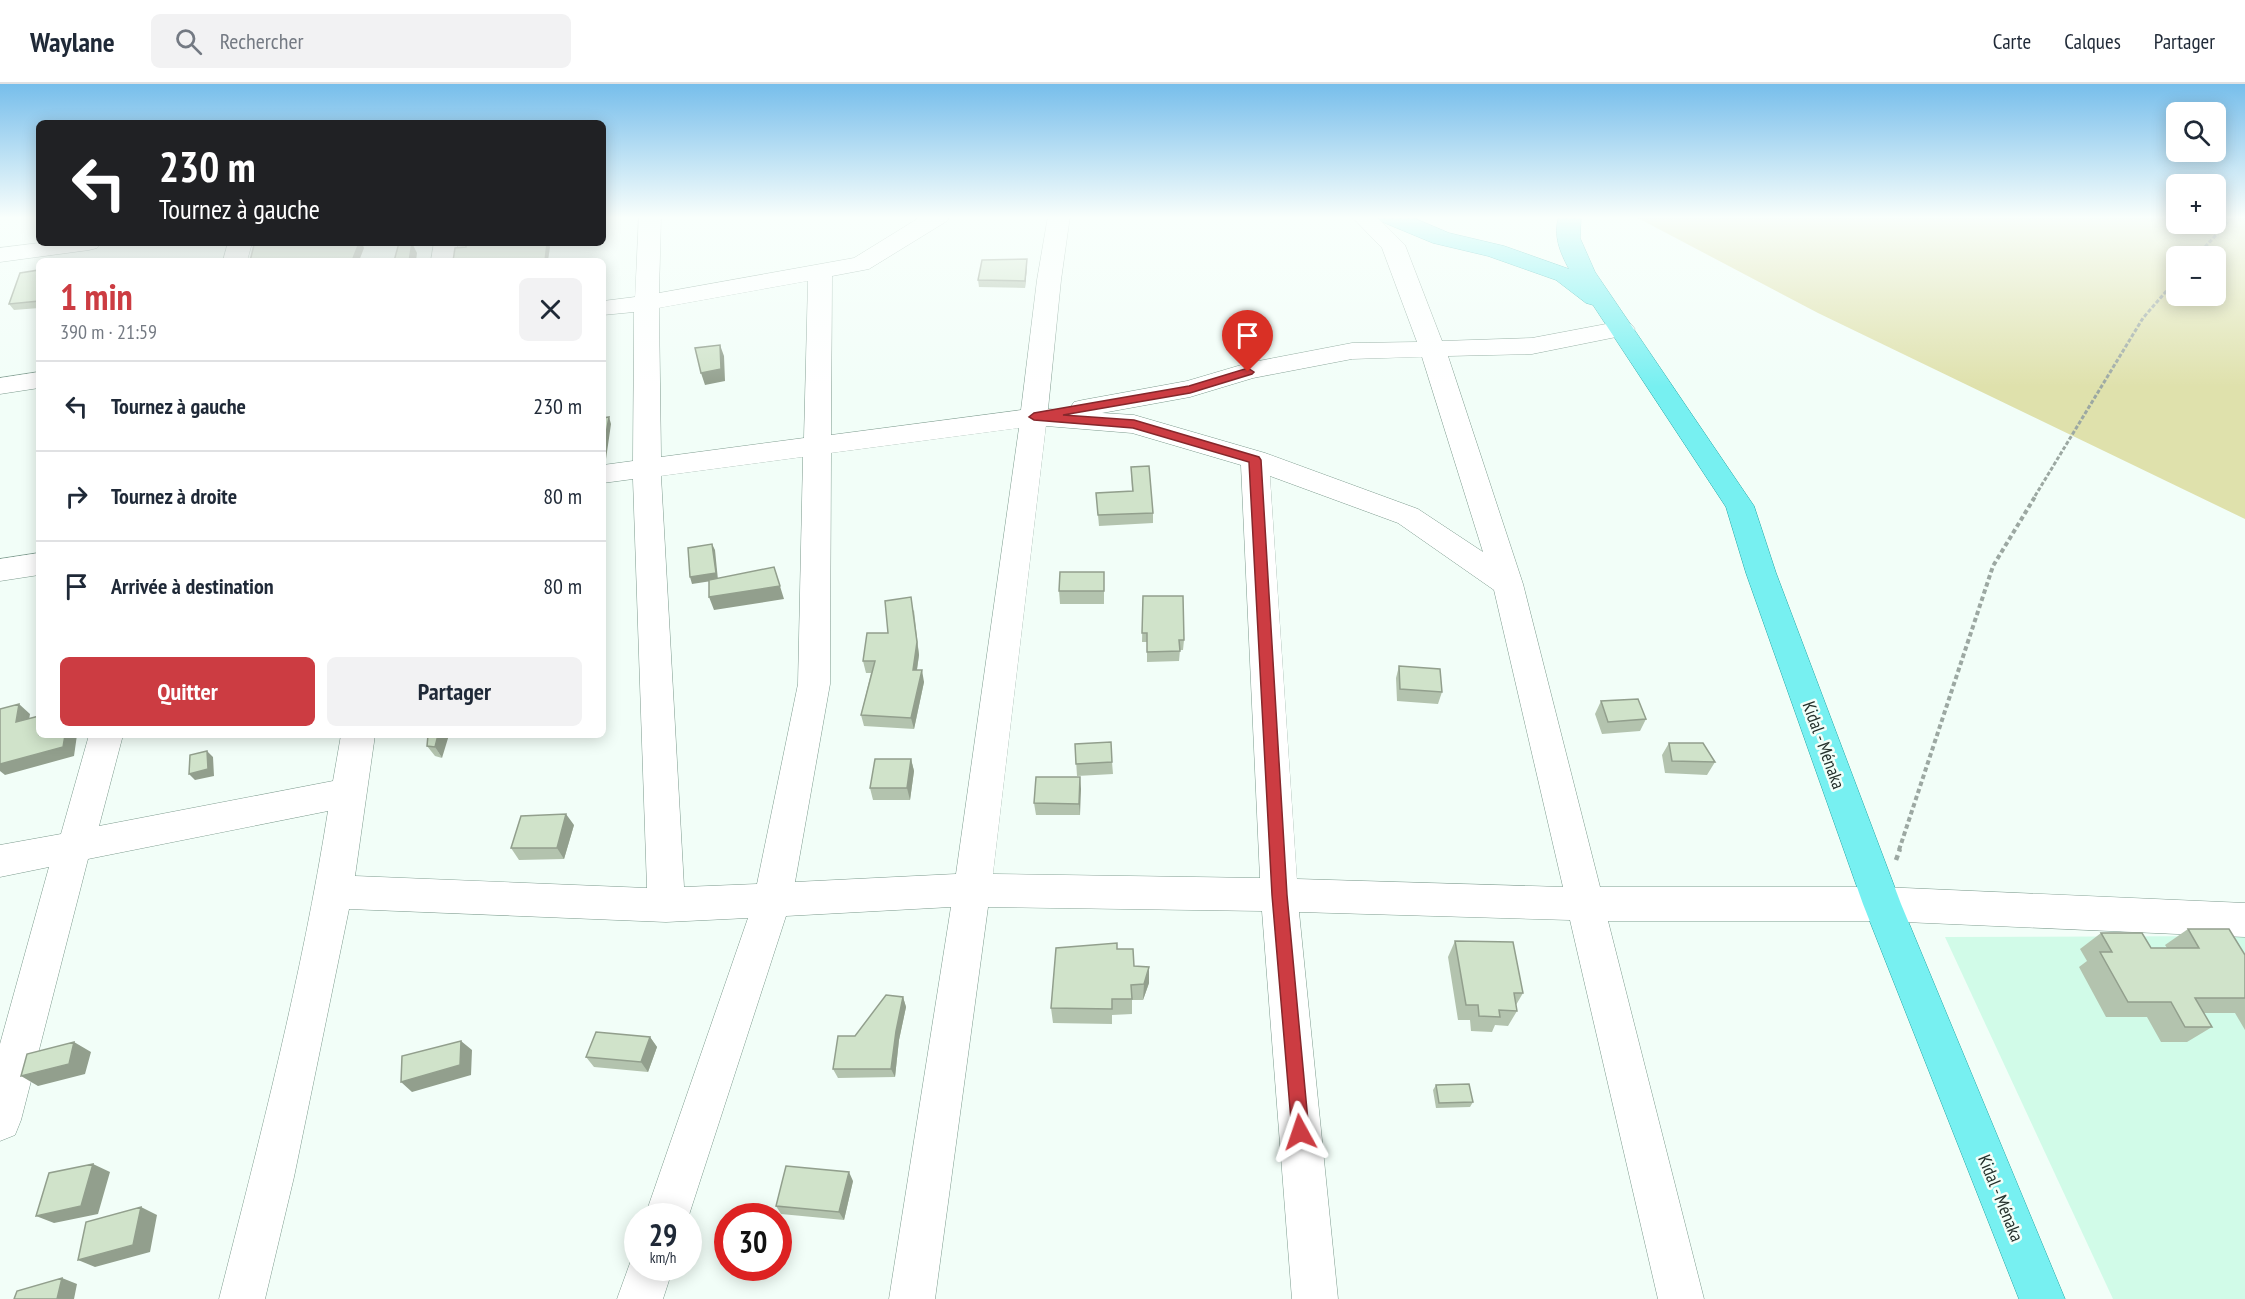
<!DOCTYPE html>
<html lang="fr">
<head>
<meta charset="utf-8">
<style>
  body { margin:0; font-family:"PT Sans Narrow",sans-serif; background:#f2f2f3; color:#1f2937; height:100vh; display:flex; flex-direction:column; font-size:22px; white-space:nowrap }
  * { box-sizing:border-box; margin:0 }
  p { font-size:20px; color:#747a83 }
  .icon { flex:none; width:33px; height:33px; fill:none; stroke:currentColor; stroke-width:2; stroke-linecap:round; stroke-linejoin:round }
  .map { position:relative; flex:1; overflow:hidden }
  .drawer { position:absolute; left:36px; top:174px; width:570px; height:480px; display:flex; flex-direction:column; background:#fff; border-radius:9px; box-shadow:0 3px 15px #0003 }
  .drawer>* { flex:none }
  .guide { position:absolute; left:36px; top:36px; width:570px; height:126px; border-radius:9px; box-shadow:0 3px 15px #0003; background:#202124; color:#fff; overflow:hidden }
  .controls { position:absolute; left:2166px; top:18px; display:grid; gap:12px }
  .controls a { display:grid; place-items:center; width:60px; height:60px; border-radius:9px; background:#fff; box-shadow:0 3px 15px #0003; font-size:30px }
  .speed { position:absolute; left:624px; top:1119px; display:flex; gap:12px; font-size:30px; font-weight:700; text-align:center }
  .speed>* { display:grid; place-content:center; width:78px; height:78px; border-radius:50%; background:#fff; box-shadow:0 3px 15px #0003; line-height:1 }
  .speed small { font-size:15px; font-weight:400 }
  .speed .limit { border:9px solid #d22; background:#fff; color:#111 }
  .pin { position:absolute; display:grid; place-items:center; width:51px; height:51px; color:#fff; margin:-62px -26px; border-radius:50% 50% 50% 0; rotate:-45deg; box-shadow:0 0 6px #0007 }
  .pin .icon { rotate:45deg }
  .me { position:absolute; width:66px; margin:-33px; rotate:355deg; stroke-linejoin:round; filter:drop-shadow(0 0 4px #0008) }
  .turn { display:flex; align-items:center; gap:21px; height:126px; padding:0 24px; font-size:27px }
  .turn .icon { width:78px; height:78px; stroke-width:2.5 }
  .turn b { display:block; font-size:42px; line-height:51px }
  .round { display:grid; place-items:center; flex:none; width:63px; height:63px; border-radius:9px; background:#f2f2f3 }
  .summary { display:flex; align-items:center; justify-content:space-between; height:102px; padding:0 24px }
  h1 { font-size:36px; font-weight:700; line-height:45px; color:#cc3c42 }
  .primary-button { display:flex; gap:12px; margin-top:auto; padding:12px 24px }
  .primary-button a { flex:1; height:69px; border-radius:9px; background:#cc3c42; color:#fff; font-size:24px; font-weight:700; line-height:69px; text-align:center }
  .primary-button a+a { background:#f2f2f3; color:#1f2937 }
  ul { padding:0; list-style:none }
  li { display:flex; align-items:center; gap:18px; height:90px; padding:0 24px; border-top:2px solid #e0e1e3 }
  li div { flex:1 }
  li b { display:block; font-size:22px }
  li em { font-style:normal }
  header { display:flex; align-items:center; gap:36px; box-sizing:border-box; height:84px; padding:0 30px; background:#fff; border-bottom:2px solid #e0e1e3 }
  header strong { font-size:28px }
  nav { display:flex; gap:33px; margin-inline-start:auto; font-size:21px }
  .search { width:420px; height:54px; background:#f2f2f3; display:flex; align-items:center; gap:15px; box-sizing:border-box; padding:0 21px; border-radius:9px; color:#747a83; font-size:22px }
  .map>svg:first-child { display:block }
  .built { fill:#d1fbe8 }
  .green { fill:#dfe1ac; fill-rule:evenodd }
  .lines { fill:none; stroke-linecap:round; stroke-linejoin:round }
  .minor-casing { stroke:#7d9b8e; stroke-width:1 }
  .major-casing { stroke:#1fa6a5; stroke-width:1 }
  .path-far2 { stroke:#9ca8a2; stroke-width:3; stroke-dasharray:4 2; stroke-linecap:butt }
  .path-far1 { stroke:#9ca8a2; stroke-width:4; stroke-dasharray:4.5 3; stroke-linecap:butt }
  .path { stroke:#9ca8a2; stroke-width:4.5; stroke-dasharray:5 4; stroke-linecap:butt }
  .minor { fill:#fff; fill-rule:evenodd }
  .major { fill:#77f0f1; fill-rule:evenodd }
  .wall { fill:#b3c3ae }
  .shaded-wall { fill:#929f8d }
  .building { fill:#d0e3ca; stroke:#929f8d; stroke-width:1.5 }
  .route { fill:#cc3c42; stroke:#85272b; stroke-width:1.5 }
  .labels { text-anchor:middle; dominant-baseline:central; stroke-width:5; stroke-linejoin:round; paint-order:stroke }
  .street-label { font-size:18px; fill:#24302b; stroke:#f2fef8 }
</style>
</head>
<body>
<header>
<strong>Waylane</strong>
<div class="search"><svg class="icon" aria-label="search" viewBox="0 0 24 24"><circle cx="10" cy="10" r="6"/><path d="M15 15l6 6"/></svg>Rechercher</div>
<nav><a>Carte</a><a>Calques</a><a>Partager</a></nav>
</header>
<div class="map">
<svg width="2245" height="1215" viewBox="0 0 2245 1215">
  <rect width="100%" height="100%" fill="#f2fef8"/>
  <path class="built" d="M2245 852V1215H2113L1945 853Z"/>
  <path class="green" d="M1634 132H2176V140H2216V132H2245V435L1818 229ZM2176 172H2216V212H2176Z"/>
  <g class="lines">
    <g class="minor-casing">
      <path id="minor" d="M639 132H661L659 209 854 174 922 132H950L947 137 869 185 832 192 831 351 1021 326 1037 196 1048 132H1070L1061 196 1048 325 1072 327 1070 324 1074 318 1083 316 1187 297 1248 279 1352 259 1417 258 1382 164 1351 132H1376L1405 161 1442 257 1532 254 1622 237 1631 240 1635 245 1631 250 1532 270 1448 272 1523 500 1600 803H1882L2245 819V853L1882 837H1608L1704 1215H1658L1570 836 1299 828 1338 1215H1292L1262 827 988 823 935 1215H889L951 823 786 832 688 1134 645 1132 748 834 666 838 349 825 294 1093 265 1215H219C260 1054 302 892 328 727L88 775 21 1036 15 1051 0 1057V960L49 783 0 793V761L61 750 89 651H123L99 742 333 697 341 651H375L355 792 647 804 633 395 603 399V381L633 377 634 228 603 231V217L635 213ZM808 197 804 354 661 373 659 224ZM1422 273 1483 468 1418 425 1265 369 1134 331 1102 329 1190 313 1253 294 1352 275ZM1046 342 1132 349 1241 381 1260 794 993 790ZM1019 344 956 790 795 798 830 600 831 369ZM803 373 798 600 757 800 684 803 661 392ZM1270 392 1398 439 1494 506 1563 803 1297 795Z
        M39 159H101L97 164 89 166 0 178V164Z
        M228 159H252L247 177H223Z
        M434 159H458L455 177H431Z
        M39 288V304L0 310V294Z
        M39 469V491L0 497V475Z
        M638 1166V1184H673L663 1215H617L634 1168Z"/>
    </g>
    <g class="major-casing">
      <path id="major" d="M1377 132H1409L1449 149 1504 162 1569 185C1560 168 1553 152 1559 132H1581L1580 154 1595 188 1754 422 1776 489 1901 820 2065 1215H2019L1863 820 1746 489 1726 423 1593 221 1586 219 1556 196 1488 172 1433 159 1380 137Z"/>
    </g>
    <path class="path-far2" d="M2197 172 2233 132
      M2035 412 2143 234 2176 196"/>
    <path class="path-far1" d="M1899 766 1993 482 2036 411"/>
    <path class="path" d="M1896 776 1900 765"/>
    <use href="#minor" class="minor"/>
    <use href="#major" class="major"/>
  </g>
  <path class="wall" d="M1027 181 1025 204 979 203 978 196Z
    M39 186V224L14 226 9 220Z
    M1131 383 1153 429V439L1099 442 1096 409 1132 407Z
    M1104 488V520H1060L1059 507Z
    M1143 512 1184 556 1183 566H1180L1179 577 1147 578V558H1142Z
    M914 526 919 571 917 586 924 598 914 645 864 642 861 631 871 589H866L863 577 888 549Z
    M1399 582 1442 608 1438 620 1397 617 1396 594Z
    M1601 617 1646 635 1640 647 1602 650 1595 630Z
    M428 651 442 674 435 672 427 662Z
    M1669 659 1715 678 1707 691 1665 689 1662 671Z
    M1075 660 1112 678 1113 690 1077 692Z
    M911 675 914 687 910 716H873L870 704Z
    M1080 693V731H1036L1034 719Z
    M574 741 564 775 519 776 511 764Z
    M2188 845 2245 871V946L2235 929H2204L2212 943 2187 958H2161L2147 933H2106L2079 883 2087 877 2080 865 2101 849 2151 864H2167L2165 861Z
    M1455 857 1523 909 1516 921 1517 927 1508 942 1495 941 1492 948 1471 947 1470 936H1458L1448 873Z
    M1117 865 1134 882 1149 899 1143 916H1132V930L1112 931V940L1053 939 1051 924Z
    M903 913 906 923 899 956 895 993 838 994 833 985 855 952Z
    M650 953 657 963 648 988 594 983 586 973Z
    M1436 1001 1473 1018 1470 1023 1436 1024 1433 1006Z
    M853 1097 844 1136 781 1130 776 1122Z"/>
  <path class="shaded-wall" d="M359 159H362L364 164 359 177H352Z
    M412 159 417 169 416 177H409Z
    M547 159H548L550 163 548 177H545Z
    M1027 175V181L1025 204V197Z
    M720 261 724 272 725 297 705 301 701 289Z
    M609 333 611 340 606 375H603V367Z
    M712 460 715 466 718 496 692 500 690 493Z
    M774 483 784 515 714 526 709 513Z
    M911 513 919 571 915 598 913 586Z
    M922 586 924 598 914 645 911 634Z
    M19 620 30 630 27 648 16 638Z
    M65 651H77L74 672 5 691 0 687V676Z
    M438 651H449L442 674 435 663Z
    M207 667 213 673 214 692 195 696 189 690Z
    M911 675 914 687 910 716 907 704Z
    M1080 693 1081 705 1080 731 1079 720Z
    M566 730 574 741 564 775 557 764Z
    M1149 883V899L1143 916 1144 900Z
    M903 913 906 923 899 956 895 993 891 985 896 947Z
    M650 953 657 963 648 988 641 978Z
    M461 957 472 966 471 991 412 1008 401 998Z
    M74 958 91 968 85 990 38 1002 21 992Z
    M93 1080 110 1088 98 1130 54 1139 36 1132Z
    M849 1088 853 1097 844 1136 839 1128Z
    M141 1123 157 1131 150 1168 95 1183 78 1176Z
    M62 1194 77 1200 74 1215H57Z"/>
  <path class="building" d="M305 159V161L328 159H359L352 177H283L284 175 271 177H250L254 161Z
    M399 159H412L409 177H394Z
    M466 159H547L545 177H453L455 164 466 163Z
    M130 175V177H110Z
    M1027 175 1025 197 978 196 982 176Z
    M39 186V217L9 220 20 189Z
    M720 261 721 285 701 289 695 264Z
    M609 333 603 367V334Z
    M1149 382 1153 429 1098 431 1096 409 1133 407 1131 383Z
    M712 460 716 489 690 493 688 464Z
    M774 483 780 502 709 513V496Z
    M1060 488H1104V507H1059Z
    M1143 512H1183L1184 556H1179L1180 567 1147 568V549H1142Z
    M911 513 917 558 913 586H922L911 634 861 631 875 577H863L867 549H888L885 517Z
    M1399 582 1440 585 1442 608 1400 605Z
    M1638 615 1646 635 1608 638 1601 617Z
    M19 620 16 638 39 632V651H65L63 663 0 680V625Z
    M428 651H438L435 663 427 662Z
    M1111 658 1112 678 1076 680 1075 660Z
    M1669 659H1703L1715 678 1672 677Z
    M207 667 208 685 189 690 190 671Z
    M875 675H911L907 704H870Z
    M1036 693H1080L1079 720 1034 719Z
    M566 730 557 764H511L521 732Z
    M2188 845H2229L2245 871V914H2195L2212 943H2185L2171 918H2128L2100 868H2112L2101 849H2142L2151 864H2199Z
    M1455 857 1513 858 1523 909H1514L1517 927 1499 926 1500 933 1479 932 1478 921H1466Z
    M1117 859V865H1133L1134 882 1149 883 1144 900 1131 901 1132 915H1112V925L1051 924 1056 864Z
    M886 911 903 913 896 947 891 985H833L838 952H855Z
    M596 948 650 953 641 978 586 973Z
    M461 957 460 981 401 998 402 972Z
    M74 958 69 980 21 992 27 970Z
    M1469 1000 1473 1018 1439 1019 1436 1001Z
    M93 1080 81 1122 36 1132 49 1089Z
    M786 1082 849 1088 839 1128 776 1122Z
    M141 1123 133 1161 78 1176 86 1138Z
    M62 1194 57 1215H14L17 1207Z"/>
  <linearGradient id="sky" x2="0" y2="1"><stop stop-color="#77beeb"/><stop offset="0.44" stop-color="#f9fffc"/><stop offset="1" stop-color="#f9fffc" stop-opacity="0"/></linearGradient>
  <rect width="2245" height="303" fill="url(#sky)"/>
  <path class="route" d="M1248 284 1254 288 1252 290 1190 309 1063 331 1134 336 1259 373 1261 376 1287 811 1309 1048 1307 1055 1300 1057 1294 1055 1292 1048 1272 811 1249 378 1133 344 1034 336 1029 333 1034 329 1189 302Z"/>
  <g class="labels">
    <g class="street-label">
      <text transform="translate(1824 661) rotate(70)">Kidal - Ménaka</text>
      <text transform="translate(2001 1114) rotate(68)">Kidal - Ménaka</text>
    </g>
  </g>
</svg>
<div class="controls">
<a><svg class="icon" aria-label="search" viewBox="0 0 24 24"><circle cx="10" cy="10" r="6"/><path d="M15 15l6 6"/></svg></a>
<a>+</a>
<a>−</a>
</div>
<div class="speed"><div>29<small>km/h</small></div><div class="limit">30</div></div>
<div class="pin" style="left:1248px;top:288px;background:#d93025"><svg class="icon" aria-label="arrive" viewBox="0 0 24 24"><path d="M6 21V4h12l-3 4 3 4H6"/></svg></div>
<svg class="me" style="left:1300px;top:1048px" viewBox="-20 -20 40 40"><path d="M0-17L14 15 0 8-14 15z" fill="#cc3c42" stroke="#fff" stroke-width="4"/></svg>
<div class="guide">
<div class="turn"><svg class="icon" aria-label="left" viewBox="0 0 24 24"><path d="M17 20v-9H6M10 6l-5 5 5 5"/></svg><div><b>230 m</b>Tournez à gauche</div></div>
</div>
<section class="drawer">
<div class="summary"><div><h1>1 min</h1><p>390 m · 21:59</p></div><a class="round"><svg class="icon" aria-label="close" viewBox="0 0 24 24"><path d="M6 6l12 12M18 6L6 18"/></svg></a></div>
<ul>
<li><svg class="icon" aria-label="left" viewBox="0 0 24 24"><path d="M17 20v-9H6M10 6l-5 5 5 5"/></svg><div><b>Tournez à gauche</b></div><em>230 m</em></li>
<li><svg class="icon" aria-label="right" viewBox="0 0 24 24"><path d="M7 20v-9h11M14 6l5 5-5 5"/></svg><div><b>Tournez à droite</b></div><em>80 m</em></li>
<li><svg class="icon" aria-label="arrive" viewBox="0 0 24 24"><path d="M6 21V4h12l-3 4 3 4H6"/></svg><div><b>Arrivée à destination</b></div><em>80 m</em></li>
</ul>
<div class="primary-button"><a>Quitter</a><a>Partager</a></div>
</section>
</div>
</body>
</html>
